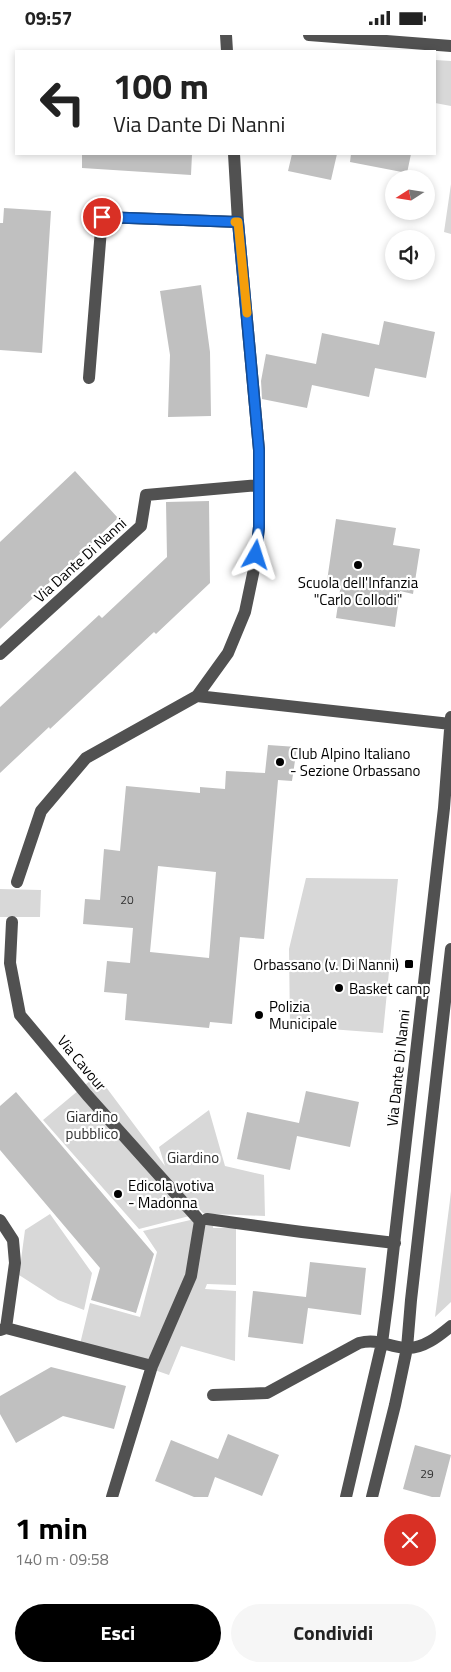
<!DOCTYPE html>
<html lang="it">
<head>
<meta charset="utf-8">
<style>
  body { margin:0; font-family:"Titillium Web",sans-serif; background:#f6f6f6; color:#222; height:100vh; display:flex; flex-direction:column; font-size:19px; white-space:nowrap }
  * { box-sizing:border-box; margin:0 }
  p { font-size:16px; color:#767676 }
  .icon { flex:none; width:28px; height:28px; fill:none; stroke:currentColor; stroke-width:2; stroke-linecap:round; stroke-linejoin:round }
  .map { position:relative; height:1462px; overflow:hidden }
  .details { display:flex; flex-direction:column; background:#fff; flex:1 }
  .details>* { flex:none }
  .hud { position:absolute; left:15px; top:15px; width:421px; height:105px; border-radius:0px; box-shadow:0 2px 8px #0003; background:#fff; color:#222; overflow:hidden }
  .needle { width:32px; rotate:258deg }
  .controls { position:absolute; left:385px; top:135px; display:grid; gap:10px }
  .controls a { display:grid; place-items:center; width:50px; height:50px; border-radius:50%; background:#fff; box-shadow:0 2px 8px #0003; font-size:25px }
  .pin { position:absolute; display:grid; place-items:center; width:42px; height:42px; color:#fff; margin:-21px; border:2px solid #fff; border-radius:50%; box-shadow:0 1px 5px #0007 }
  .me { position:absolute; width:55px; margin:-28px; rotate:6deg; stroke-linejoin:round; filter:drop-shadow(0 0 4px #0008) }
  .turn { display:flex; align-items:center; gap:18px; height:105px; padding:0 15px; font-size:22px }
  .turn .icon { width:65px; height:65px; stroke-width:2.5 }
  .turn b { display:block; font-size:35px; line-height:42px }
  .round { display:grid; place-items:center; flex:none; width:52px; height:52px; border-radius:26px; background:#f6f6f6 }
  .headline { display:flex; align-items:center; justify-content:space-between; height:85px; padding:0 15px }
  h1 { font-size:30px; font-weight:700; line-height:38px; color:#000 }
  .cta { display:flex; gap:10px; margin-top:auto; padding:10px 15px }
  .cta a { flex:1; height:58px; border-radius:30px; background:#000; color:#fff; font-size:20px; font-weight:700; line-height:58px; text-align:center }
  .cta a+a { background:#f6f6f6; color:#222 }
  .status { display:flex; justify-content:space-between; align-items:center; height:35px; padding:0 25px; background:#fff; direction:ltr }
  .status svg { height:14px; fill:currentColor }
  .map>svg:first-child { display:block }
  .green { fill:#d8d8d8 }
  .building { fill:#c0c0c0; fill-rule:evenodd }
  .lines { fill:none; stroke-linecap:round; stroke-linejoin:round }
  .minor { stroke:#515151; stroke-width:12 }
  .route-casing { stroke:#114b97; stroke-width:12 }
  .route { stroke:#1a73e8; stroke-width:9 }
  .slow { stroke:#f59e0b; stroke-width:9 }
  .poi-dot { fill:#000; stroke:#fff; stroke-width:2 }
  .labels { text-anchor:middle; dominant-baseline:central; stroke-width:4.5; stroke-linejoin:round; paint-order:stroke }
  .number-label { font-size:12px; fill:#303030 }
  .street-label { font-size:15px; fill:#000; stroke:#fff }
  .poi-label { font-size:15px; fill:#000; stroke:#fff; text-anchor:start }
  .park-label { font-size:15px; fill:#2f2f2f; stroke:#fff }
</style>
</head>
<body>
<div class="status"><b>09:57</b><svg viewBox="0 0 49 12"><path d="M0 12V9h3v3zM5 12V6h3v6zM10 12V3h3v9zM15 12V0h3v12zM26 1h20v11H26zM47 4h2v5h-2z"/></svg></div>
<div class="map">
<svg width="451" height="1462" viewBox="0 0 451 1462">
  <rect width="100%" height="100%" fill="#fff"/>
  <path class="green" d="M435 25 451 26V71L435 68Z
    M451 149V199L444 197Z
    M306 843 398 844 383 998 290 991 289 914Z
    M0 854 41 855 40 882H0Z
    M97 1040 165 1131 159 1112 209 1075 225 1131 264 1140 265 1181 215 1179 213 1193H236V1250L207 1249 205 1254 236 1256 235 1326 181 1311 169 1340 80 1309 90 1268 140 1282 157 1217 143 1196 212 1180 203 1178 195 1169 201 1178 139 1194 43 1085Z
    M451 1156V1267L435 1282 450 1165Z
    M50 1179 92 1238 84 1275 58 1265 19 1240 25 1195Z"/>
  <path class="building" d="M82 119H192L191 140 82 133Z
    M292 119H337L331 145 288 136Z
    M351 119H411L407 138 350 127Z
    M4 173 51 176 42 318 0 315V188H3Z
    M201 250 210 317 211 381 168 382 170 320 160 256Z
    M384 286 435 297 426 343 375 333 369 362 312 350 307 373 262 364 261 346 266 319 316 329 322 298 379 310Z
    M75 436 118 483 0 594V507Z
    M209 466 210 548 156 599 154 597 50 694 49 692 0 738V672L99 580 102 583 167 522 166 467Z
    M336 484 396 493 393 510 420 514 413 559 400 556 395 592 336 583 340 555 326 553Z
    M268 710 297 712 292 746 278 745 264 904 240 902 232 989 210 987 209 993 125 985 127 959 104 957 107 926 130 928 133 893 83 889 85 864 100 865 104 814 120 816 126 751 200 758V752L225 754 226 736 265 738ZM158 831 216 837 209 923 150 917Z
    M306 1056 359 1067 350 1112 297 1101 290 1135 237 1124 247 1077 299 1088Z
    M16 1057 154 1219 136 1278 91 1265 100 1233 0 1115V1071Z
    M310 1227 366 1233 361 1280 308 1273 303 1309 248 1302 253 1256 306 1262Z
    M51 1332 126 1351 114 1394 63 1381 16 1408 0 1379V1361Z
    M228 1399 279 1420 262 1461 215 1442 208 1462H194L155 1446 171 1405 218 1424Z
    M415 1410 451 1420 440 1462H432L403 1454Z"/>
  <g class="lines">
    <path class="minor" d="M226 0 227 16
      M309 0 451 11
      M89 343 102 182 238 187
      M0 619 141 491 146 460 259 450
      M197 661 451 689
      M17 847 41 776 86 723 197 661 228 618 245 577 254 534 259 492V415L238 187 234 119
      M12 887 10 928 20 980 87 1060 200 1186 191 1241 152 1331 112 1462
      M207 1184 302 1197 395 1208
      M0 1185 13 1205 15 1228 6 1293
      M0 1295 6 1293 152 1331
      M213 1360 267 1358 359 1308C378 1303 388 1312 406 1313 423 1314 439 1301 451 1291
      M346 1462 382 1308 388 1262 444 773 451 682
      M372 1462 395 1370 407 1313 411 1265 451 914"/>
  </g>
  <g class="lines">
    <g class="route-casing">
      <path id="route" d="M102 182 238 187 259 415V492L256 520"/>
    </g>
    <use href="#route" class="route"/>
    <path class="slow" d="M235 187H238L247 278"/>
  </g>
  <g class="poi-dot">
    <circle cx="358" cy="530" r="5"/>
    <circle cx="280" cy="727" r="5"/>
    <rect x="404" y="924" width="10" height="10" rx="2.5"/>
    <circle cx="339" cy="953" r="5"/>
    <circle cx="259" cy="980" r="5"/>
    <circle cx="118" cy="1159" r="5"/>
  </g>
  <g class="labels">
    <g class="number-label">
      <text x="127" y="864">20</text>
      <text x="427" y="1438">29</text>
    </g>
    <g class="street-label">
      <text transform="translate(80 525) rotate(-42)">Via Dante Di Nanni</text>
      <text transform="translate(82 1028) rotate(50)">Via Cavour</text>
      <text transform="translate(398 1033) rotate(-84)">Via Dante Di Nanni</text>
    </g>
    <g class="poi-label">
      <text x="358" y="547" text-anchor="middle">Scuola dell'Infanzia<tspan x="358" dy="17">"Carlo Collodi"</tspan></text>
      <text x="290" y="718">Club Alpino Italiano<tspan x="290" dy="17">- Sezione Orbassano</tspan></text>
      <text x="399" y="929" text-anchor="end">Orbassano (v. Di Nanni)</text>
      <text x="349" y="953">Basket camp</text>
      <text x="269" y="971">Polizia<tspan x="269" dy="17">Municipale</tspan></text>
      <text x="128" y="1150">Edicola votiva<tspan x="128" dy="17">- Madonna</tspan></text>
    </g>
    <g class="park-label">
      <text x="92" y="1081">Giardino<tspan x="92" dy="17">pubblico</tspan></text>
      <text x="193" y="1122">Giardino</text>
    </g>
  </g>
</svg>
<div class="controls">
<a><svg class="needle" viewBox="-14 -14 28 28"><path d="M0-13l5 13h-10z" fill="#e53935"/><path d="M0 13l5-13h-10z" fill="#767676"/></svg></a>
<a><svg class="icon" aria-label="sound" viewBox="0 0 24 24"><path d="M4 9h4l5-4v14l-5-4H4zM17 9q2 3 0 6"/></svg></a>
</div>
<div class="pin" style="left:102px;top:182px;background:#d93025"><svg class="icon" aria-label="arrive" viewBox="0 0 24 24"><path d="M6 21V4h12l-3 4 3 4H6"/></svg></div>
<svg class="me" style="left:256px;top:520px" viewBox="-20 -20 40 40"><path d="M0-17L14 15 0 8-14 15z" fill="#1a73e8" stroke="#fff" stroke-width="4"/></svg>
<div class="hud">
<div class="turn"><svg class="icon" aria-label="left" viewBox="0 0 24 24"><path d="M17 20v-9H6M10 6l-5 5 5 5"/></svg><div><b>100 m</b>Via Dante Di Nanni</div></div>
</div>
</div>
<section class="details">
<div class="headline"><div><h1>1 min</h1><p>140 m · 09:58</p></div><a class="round" style="background:#d93025;color:#fff"><svg class="icon" aria-label="close" viewBox="0 0 24 24"><path d="M6 6l12 12M18 6L6 18"/></svg></a></div>
<div class="cta"><a>Esci</a><a>Condividi</a></div>
</section>
</body>
</html>
